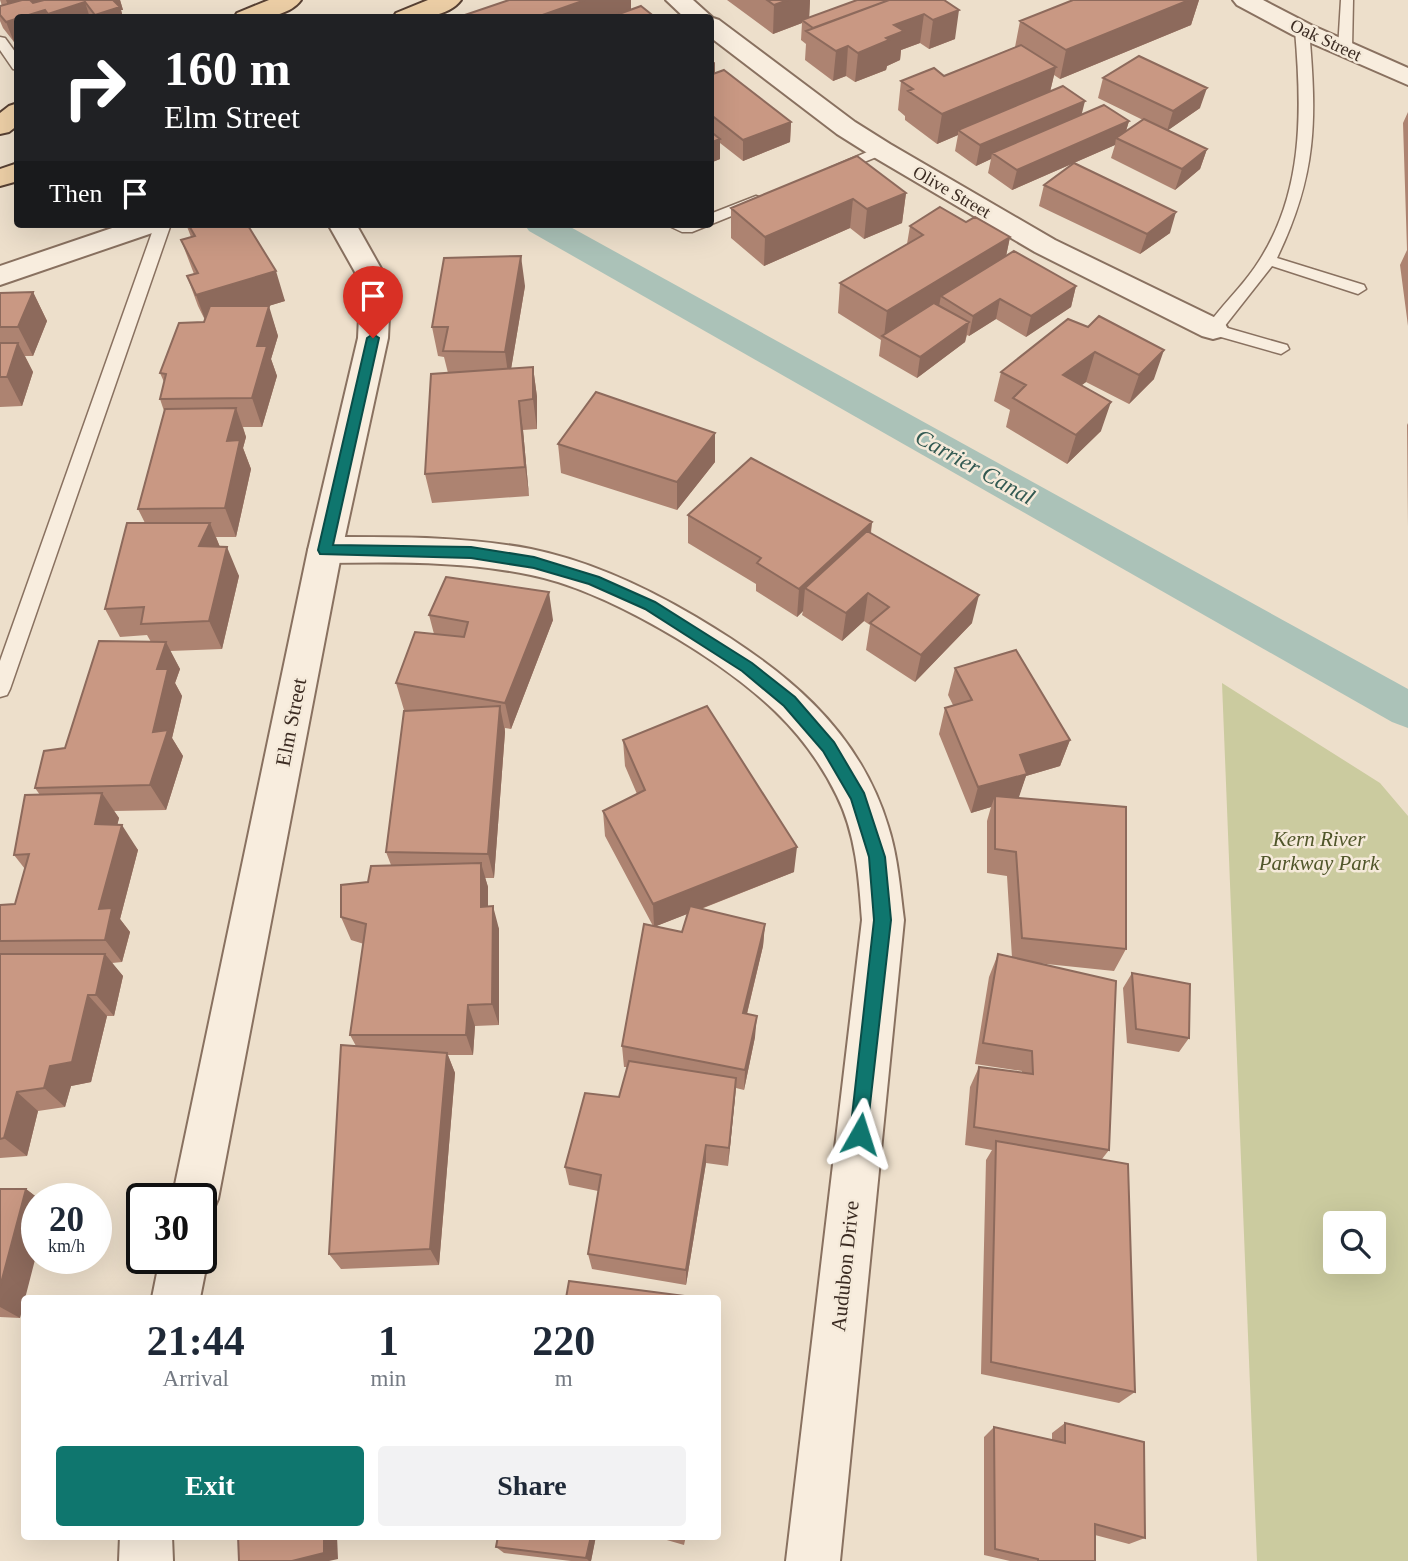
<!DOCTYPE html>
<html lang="en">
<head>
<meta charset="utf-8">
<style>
  body { margin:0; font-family:Georgia,serif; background:#f2f2f3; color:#1f2937; height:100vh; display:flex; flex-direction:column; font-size:26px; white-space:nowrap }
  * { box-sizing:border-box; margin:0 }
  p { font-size:23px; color:#747a83 }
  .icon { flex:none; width:38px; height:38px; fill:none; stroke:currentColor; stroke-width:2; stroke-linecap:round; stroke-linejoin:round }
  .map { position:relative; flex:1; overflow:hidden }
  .drawer { position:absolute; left:21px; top:1295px; width:700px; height:245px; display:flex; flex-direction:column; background:#fff; border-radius:7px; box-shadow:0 7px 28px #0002 }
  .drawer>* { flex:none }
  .guide { position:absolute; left:14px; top:14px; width:700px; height:214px; border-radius:7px; box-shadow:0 7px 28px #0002; background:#202124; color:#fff; overflow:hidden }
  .controls { position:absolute; left:1323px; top:1211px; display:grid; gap:14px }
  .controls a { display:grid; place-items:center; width:63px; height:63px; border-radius:7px; background:#fff; box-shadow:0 7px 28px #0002; font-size:35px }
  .speed { position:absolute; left:21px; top:1183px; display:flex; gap:14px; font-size:35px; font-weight:700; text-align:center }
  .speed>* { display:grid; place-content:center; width:91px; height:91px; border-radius:50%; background:#fff; box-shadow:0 7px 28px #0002; line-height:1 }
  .speed small { font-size:18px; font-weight:400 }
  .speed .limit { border:4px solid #111; border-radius:10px; background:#fff; color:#111 }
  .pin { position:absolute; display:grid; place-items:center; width:60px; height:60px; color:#fff; margin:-72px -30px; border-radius:50% 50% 50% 0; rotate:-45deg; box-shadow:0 0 7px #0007 }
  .pin .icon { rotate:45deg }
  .me { position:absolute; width:77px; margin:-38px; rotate:6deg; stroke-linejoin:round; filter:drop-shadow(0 0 5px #0008) }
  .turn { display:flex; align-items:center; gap:24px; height:147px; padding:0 35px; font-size:32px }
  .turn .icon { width:91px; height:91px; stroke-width:2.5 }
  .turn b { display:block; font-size:49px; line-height:60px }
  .then { display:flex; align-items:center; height:66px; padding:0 35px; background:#0003; gap:14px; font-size:26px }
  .eta { display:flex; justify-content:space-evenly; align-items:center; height:119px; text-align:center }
  .eta b { font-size:42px; font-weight:700; line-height:49px }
  .primary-button { display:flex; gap:14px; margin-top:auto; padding:14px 35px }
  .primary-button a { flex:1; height:80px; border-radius:7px; background:#0f766e; color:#fff; font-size:28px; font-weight:700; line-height:80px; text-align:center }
  .primary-button a+a { background:#f2f2f3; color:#1f2937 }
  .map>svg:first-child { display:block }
  .green { fill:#cbcb9f; fill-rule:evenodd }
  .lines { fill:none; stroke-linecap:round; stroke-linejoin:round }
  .canal { fill:#abc2b8; fill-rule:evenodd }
  .service-casing { stroke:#897160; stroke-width:3 }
  .minor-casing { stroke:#897160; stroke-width:4 }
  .tertiary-casing { stroke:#897160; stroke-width:4 }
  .primary-casing { stroke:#574033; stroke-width:4 }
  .service { fill:#f8edde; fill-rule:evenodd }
  .minor { fill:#f8edde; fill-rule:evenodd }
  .tertiary { fill:#f8edde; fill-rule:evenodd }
  .primary { fill:#edcfa6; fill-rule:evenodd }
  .wall { fill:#ad8371; fill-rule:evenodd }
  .shaded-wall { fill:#8d6a5c }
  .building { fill:#c99883; stroke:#8d6a5c; stroke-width:2 }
  .route { fill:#0f766e; stroke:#0a4d48; stroke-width:2 }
  .labels { text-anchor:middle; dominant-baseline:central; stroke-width:5; stroke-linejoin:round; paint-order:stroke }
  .far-street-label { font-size:18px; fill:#3b2b22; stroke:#f5eada }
  .street-label { font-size:21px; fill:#3b2b22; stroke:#f5eada }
  .park-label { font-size:21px; font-style:italic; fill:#50562a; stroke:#f5eada }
  .water-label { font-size:23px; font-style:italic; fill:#325952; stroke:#f5eada }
</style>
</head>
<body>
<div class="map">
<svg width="1408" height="1561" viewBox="0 0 1408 1561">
  <rect width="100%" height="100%" fill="#eddfcb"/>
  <path class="green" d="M1222 683 1380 783 1408 816V1561H1257ZM1335 1223H1374V1262H1335Z"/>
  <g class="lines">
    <path class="canal" d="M524 224H565L1408 689V728L1392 722 529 231Z"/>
    <g class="service-casing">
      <path id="service" d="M1341 0H1353L1352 49 1345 53 1338 49Z
        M1302 26 1309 30C1317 120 1317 175 1277 258L1364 285 1366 289 1358 294 1272 266 1224 327 1287 345 1289 349 1281 354 1207 333 1205 329C1220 307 1240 289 1255 267 1304 196 1302 112 1295 30Z
        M0 37 5 38 18 56V70L13 69 0 50Z
        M881 146 888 150 886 153 840 172H830L828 169Z
        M756 196 761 198 764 201 761 204 692 232H682L665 224H710V214Z
        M155 224H171L10 689 7 695 0 697V661Z"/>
    </g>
    <g class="minor-casing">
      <path id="minor" d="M666 0H693L713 18 719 20 855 122 890 144 1055 240 1224 322 1228 329 1224 336 1213 339 1202 336 1035 252 872 156 837 134 710 37V18H685Z
        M1233 0H1263L1311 25 1408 68V85L1293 35 1237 5Z
        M325 537C393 537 463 536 531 549 590 561 645 587 696 617 782 668 858 727 888 826 898 857 900 889 904 920L840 1561H786L862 920C859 878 856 834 837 796 822 765 800 735 775 711 720 658 606 590 531 575 464 561 394 562 325 563L313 559 308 550 313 541Z"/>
    </g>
    <g class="tertiary-casing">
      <path id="tertiary" d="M124 224H165L161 230 0 285V266Z
        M328 224H356L383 272 390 295 388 338 342 550 218 1199 211 1215 201 1220V1199H172L308 550 358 338 360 295 355 272Z
        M201 1242 208 1258 200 1298H152L160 1258H201Z
        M120 1536H172L173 1561H119Z"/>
    </g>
    <g class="primary-casing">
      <path id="primary" d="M269 0H301C287 19 255 18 234 18L237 13Z
        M428 0H461C447 19 414 18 393 18L396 13Z
        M18 103V125L9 132 0 134V113L9 106Z
        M18 163V181L0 186V169Z"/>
    </g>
    <use href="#service" class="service"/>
    <use href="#minor" class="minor"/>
    <use href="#tertiary" class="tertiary"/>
    <use href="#primary" class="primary"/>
  </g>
  <path class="wall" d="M0 0H120L123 10H121L123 18H18L14 42 3 28 0 21V6H2Z
    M727 0H810L809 18 944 0 955 39 929 49 920 43 901 50 900 60 887 66 886 70 855 82 846 76 833 81 805 60 806 44 801 40 802 23 773 34Z
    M1073 0H1199L1191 25 1060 79 1054 75 1050 92 1082 114 1129 121 1126 131 1143 120 1098 98 1103 78 1200 108 1168 130 1207 149 1200 169 1175 190 1111 158 1115 145 1012 190 988 173 991 159 976 166 955 151 958 135 937 144 905 120V116L898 110 901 81 944 76 1015 47 1020 21Z
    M710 59 715 73 791 122 790 142 743 161 720 143V159L710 163Z
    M1408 112V326L1400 265 1407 250 1403 123Z
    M1044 185 1170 233 1140 254 1039 206Z
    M906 193 902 223 864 239 850 228 764 266 731 238V208Z
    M966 222 1010 237 1006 256 1076 286 1071 307 1026 337 996 319 969 336 967 335 965 342 917 378 879 356 881 340 838 313 840 283 907 244 910 226Z
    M186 224H247L285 301 268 306 278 336 271 359 277 376 262 427H243L246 437 243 448 251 469 236 537H216L220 547 239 576 222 649 170 651 180 669 175 683 182 696 172 738 183 756 166 810 114 811 119 818 117 825 138 850 120 919 130 932 122 962 112 963 123 976 114 1016H107L91 1082 71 1086 65 1107 38 1111 27 1156 0 1158V905L15 904 25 869 14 855 40 795 35 788 151 642 147 635 120 637 105 609 145 523 138 509 164 411 160 399 164 382 160 373 205 320 198 306 187 276 194 274 181 240 191 237Z
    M525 286 511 369 533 367 537 397V429L523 430 529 496 432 503 425 474 448 373 444 357 438 356 432 327Z
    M33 292 47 321 33 356H25L33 372 22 406 0 407V293Z
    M1068 319 1154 379 1129 404 1086 382 1081 385 1101 431 1067 464 1006 427 1010 410 994 401 1001 372Z
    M1408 423V527L1407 425Z
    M715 433V462L677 510 561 473 558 444Z
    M688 515 872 522 871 533 972 623 915 682 866 650 870 625 864 621 842 641 802 615 803 611 797 617 756 591V584L688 543Z
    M429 615 553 620 511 729 505 728V732L494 878H485L488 887V906L499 929V1025L475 1026 473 1055H448L455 1073 439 1265 341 1269 329 1254 356 1046 350 1035 364 944 351 940 341 917 368 882 391 865 386 852 410 711 404 710 396 683 434 634Z
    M955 668 1070 740 1060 766 1026 776 1018 798 1126 949 1114 971 1037 963 1109 1150 1102 1159 1135 1392 1119 1403 981 1374 986 1160 992 1150 965 1145 970 1087 979 1067 1022 1073V1071L975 1064 989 977 998 954 1012 958 1007 876 987 873V821L991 807 971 813 939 734 945 708 953 705 948 695Z
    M623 740 794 872 701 909 765 924 763 946 747 1014 755 1037 744 1090 736 1088 728 1166 706 1163 686 1285 592 1269 588 1254 598 1191 569 1185 565 1167 619 1097 628 1067H624L622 1046 653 926 605 836 603 811 637 794 625 766ZM687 914 682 932 656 926Z
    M1132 973 1189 1038 1179 1052 1127 1043 1123 988Z
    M0 1189H26L39 1199H37L20 1318 0 1317Z
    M1065 1423 1145 1538 1129 1544 1095 1535V1561H1010L984 1555V1437L994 1427 1052 1440V1433Z
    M596 1536 591 1561H571L504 1553 496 1547Z
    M653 1536H686L684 1545Z"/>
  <path class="shaded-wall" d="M6 0H42L48 18H18V41L14 42 6 22 13 19Z
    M109 0H120L123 10H121L123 18H96L95 15Z
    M585 0H631V14L620 18H534Z
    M788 0H810L809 21 802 20V23L773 34 774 5Z
    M1189 0H1199L1191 25 1060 79 1066 50Z
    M85 2 90 18H49L48 14Z
    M959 10 955 39 929 49 933 20Z
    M924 14 920 43 901 50 900 60 887 66 886 70 855 82 858 53 894 25Z
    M848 46 846 76 833 81 836 51Z
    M715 62V83L710 84V64Z
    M1056 67 1049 96 958 130V135L937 144 942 114Z
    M1207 88 1200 108 1167 131 1173 111Z
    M1085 101 1080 121 992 153 991 159 976 166 980 145Z
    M1129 121 1123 141 1116 138 1115 145 1012 190 1017 170Z
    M791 122 790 142 743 161V140Z
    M720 139V159L710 163V143Z
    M1207 149 1200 169 1175 190 1182 169Z
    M906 193 902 223 864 239 867 209Z
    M853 199 850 228 764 266 765 237Z
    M1176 212 1170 233 1140 254 1147 234Z
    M1010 237 1004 266 941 296 939 306 884 337 887 311Z
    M521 256 525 286 509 381 505 352Z
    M276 271 285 301 207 325 196 295Z
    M1076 286 1071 307 1026 337 1031 316Z
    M33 292 47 321 33 356 18 327Z
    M1000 299 996 319 969 336 973 316Z
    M269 306 278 336 271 359 277 376 262 427 252 398 257 346Z
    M969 322 965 342 917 378 920 357Z
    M18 343 33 372 22 406 7 377Z
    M1164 350 1154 379 1129 404 1139 375Z
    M1095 352 1086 382 1056 405 1063 375Z
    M533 367 537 397V429L533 399Z
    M519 401 523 430 529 496 525 467Z
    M1111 402 1101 431 1067 464 1076 435Z
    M236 408 246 437 243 448 251 469 236 537 225 508 227 441Z
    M715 433V462L677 510V482Z
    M872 522 868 550 805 588 803 611 797 617 799 589Z
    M210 523 222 552 199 546Z
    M227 547 239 576 222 649 209 621Z
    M549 592 553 620 511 729 505 703Z
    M868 593 864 621 842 641 846 613Z
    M979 595 972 623 915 682 921 655Z
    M166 642 180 669 175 683 182 696 172 738 183 756 166 810 150 785 157 669Z
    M500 706 505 732 494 878 488 854Z
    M1070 740 1060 766 1026 776 1018 800 995 796 991 807 971 813 978 787 1020 755Z
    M102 793 119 818 112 848 95 824Z
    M122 825 138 850 120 919 130 932 122 962 105 940 99 909Z
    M797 847 794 872 654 927 653 904Z
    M481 863 488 887V930L481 907Z
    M493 906 499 929V1025L492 1004Z
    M765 924 763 946 742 1034 743 1013Z
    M105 954 123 976 114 1016 96 995Z
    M88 995 107 1016 91 1082 71 1086 65 1107 44 1088 50 1066Z
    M468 1005 475 1026 473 1055 466 1035Z
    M757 1016 755 1037 744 1090 745 1070Z
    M447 1053 455 1073 439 1265 430 1249Z
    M736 1078 735 1097 728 1166 729 1148Z
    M17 1092 38 1111 27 1156 4 1138Z
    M706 1145V1163L686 1285V1270Z
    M26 1189 39 1199H37V1252L20 1318 0 1307V1287Z
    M324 1536H337L338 1559 329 1561H292Z
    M591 1536H596L591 1561H589L586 1558Z"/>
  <path class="building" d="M22 0H30L33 3 44 0H113L120 7 95 15 85 2 48 14 45 10 6 22 0 15V6Z
    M509 0H585L534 18H456Z
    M767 0H788L774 5Z
    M857 0H889L813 28 802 20Z
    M889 0H944L959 10 933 20 924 14 894 25 904 31 886 38 889 40 858 53 848 46 836 51 806 31Z
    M1073 0H1189L1066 50 1020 21Z
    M641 6 656 18H608Z
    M1021 45 1056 67 942 114 908 91 913 89 901 81 934 68 944 76Z
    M1139 56 1207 88 1173 111 1103 78Z
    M724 70 791 122 743 140 710 114V75Z
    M1063 86 1085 101 980 145 958 130Z
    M1104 105 1129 121 1017 170 992 153Z
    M1144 119 1207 149 1182 169 1116 138Z
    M710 131 720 139 710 143Z
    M857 156 906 193 867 209 853 199 765 237 731 208Z
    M1074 163 1176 212 1147 234 1044 185Z
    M940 207 966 222 975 217 1010 237 887 311 840 283 923 235 910 226Z
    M188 224H247L276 271 196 295 187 276 198 273 181 240 195 236Z
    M1014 251 1076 286 1031 316 1000 299 973 316 941 296Z
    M521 256 505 352 443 351 448 327H432L444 258Z
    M33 292 18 327H0V293Z
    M934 303 969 322 920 357 882 336Z
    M210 306H269L257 346H267L252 398 160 399 166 374 160 373 179 323 204 322Z
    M1099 316 1164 350 1139 375 1095 352 1063 375 1111 402 1076 435 1013 398 1026 385 1001 372 1068 319 1088 327Z
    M0 343H18L7 377H0Z
    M533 367V399L519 401 525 467 425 474 431 374Z
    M596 392 715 433 677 482 558 444Z
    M236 408 227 441 240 440 225 508 138 509 165 409Z
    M751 458 872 522 799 589 757 563 761 558 688 515Z
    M127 523H210L199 546 227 547 209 621 141 624 144 607 105 609Z
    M867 531 979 595 921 655 870 623 889 607 868 593 846 613 805 588Z
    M446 577 549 592 505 703 396 683 415 632 464 637 468 622 429 615Z
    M99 641 166 642 157 669H168L153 732 168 730 150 785 35 788 44 751 65 748Z
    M1016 650 1070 740 1020 755 1027 774 978 787 945 708 972 700 955 668Z
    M500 706 488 854 386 852 404 711Z
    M707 706 797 847 653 904 603 811 645 790 623 740Z
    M102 793 95 824 122 825 99 909 112 908 105 940 0 941V905L15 904 29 854 14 855 25 795Z
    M995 796 1126 807V949L1022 938 1016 852 995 849Z
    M481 863V907L493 906 492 1004 468 1005 466 1035H350L366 924 341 917V885L368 882 371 866Z
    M690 906 765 924 743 1013 757 1016 745 1070 622 1046 644 924 682 932Z
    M0 954H105L96 995H88L72 1062 50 1066 44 1088 17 1092 4 1138 0 1139Z
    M998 954 1116 981 1109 1150 974 1127 979 1067 1033 1074 1032 1051 983 1043Z
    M1132 973 1190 984 1189 1038 1136 1029Z
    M341 1045 447 1053 430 1249 329 1254Z
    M629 1061 736 1078 729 1148 706 1145 686 1270 588 1254 601 1175 565 1167 585 1093 619 1097Z
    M996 1141 1128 1164 1135 1392 991 1362Z
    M0 1189H26L0 1287Z
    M569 1281 700 1298H566Z
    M1065 1423 1144 1442 1145 1538 1095 1524V1561H1038V1559L995 1549 994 1427 1065 1443Z
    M238 1536H324V1553L292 1561H239Z
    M498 1536H591L586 1558 496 1547Z"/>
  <path class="route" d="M373 334 379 338 333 545 471 547 534 557 599 577 655 602 752 663 795 697 834 742 864 793 885 857 891 920 866 1140 860 1143 853 1140 850 1134 874 920 869 857 851 799 823 751 784 706 742 671 645 609 589 584 534 568 471 558 320 554 318 550 367 338Z"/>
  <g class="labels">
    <g class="far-street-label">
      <text transform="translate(1326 40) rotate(25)">Oak Street</text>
      <text transform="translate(952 192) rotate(30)">Olive Street</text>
    </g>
    <g class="street-label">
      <text transform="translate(291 722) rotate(-79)">Elm Street</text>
      <text transform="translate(845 1266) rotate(-84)">Audubon Drive</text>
    </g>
    <g class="park-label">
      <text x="1319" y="839">Kern River<tspan x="1319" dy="24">Parkway Park</tspan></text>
    </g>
    <g class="water-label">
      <text transform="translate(975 467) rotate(29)">Carrier Canal</text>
    </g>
  </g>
</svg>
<div class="controls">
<a><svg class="icon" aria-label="search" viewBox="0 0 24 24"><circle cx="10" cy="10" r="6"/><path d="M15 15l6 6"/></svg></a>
</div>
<div class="speed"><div>20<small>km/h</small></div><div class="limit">30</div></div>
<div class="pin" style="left:373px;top:338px;background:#d93025"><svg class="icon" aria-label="arrive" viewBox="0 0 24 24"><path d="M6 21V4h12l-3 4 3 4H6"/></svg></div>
<svg class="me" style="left:860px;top:1134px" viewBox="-20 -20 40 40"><path d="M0-17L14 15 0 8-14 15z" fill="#0f766e" stroke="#fff" stroke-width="4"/></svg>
<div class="guide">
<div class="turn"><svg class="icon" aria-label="right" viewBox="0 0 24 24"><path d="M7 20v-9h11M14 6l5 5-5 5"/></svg><div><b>160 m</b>Elm Street</div></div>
<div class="then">Then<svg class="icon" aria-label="arrive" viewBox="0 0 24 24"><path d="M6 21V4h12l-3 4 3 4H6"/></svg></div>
</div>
<section class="drawer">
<div class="eta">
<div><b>21:44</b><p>Arrival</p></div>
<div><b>1</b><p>min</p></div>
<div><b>220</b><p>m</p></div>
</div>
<div class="primary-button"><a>Exit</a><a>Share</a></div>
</section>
</div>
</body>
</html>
